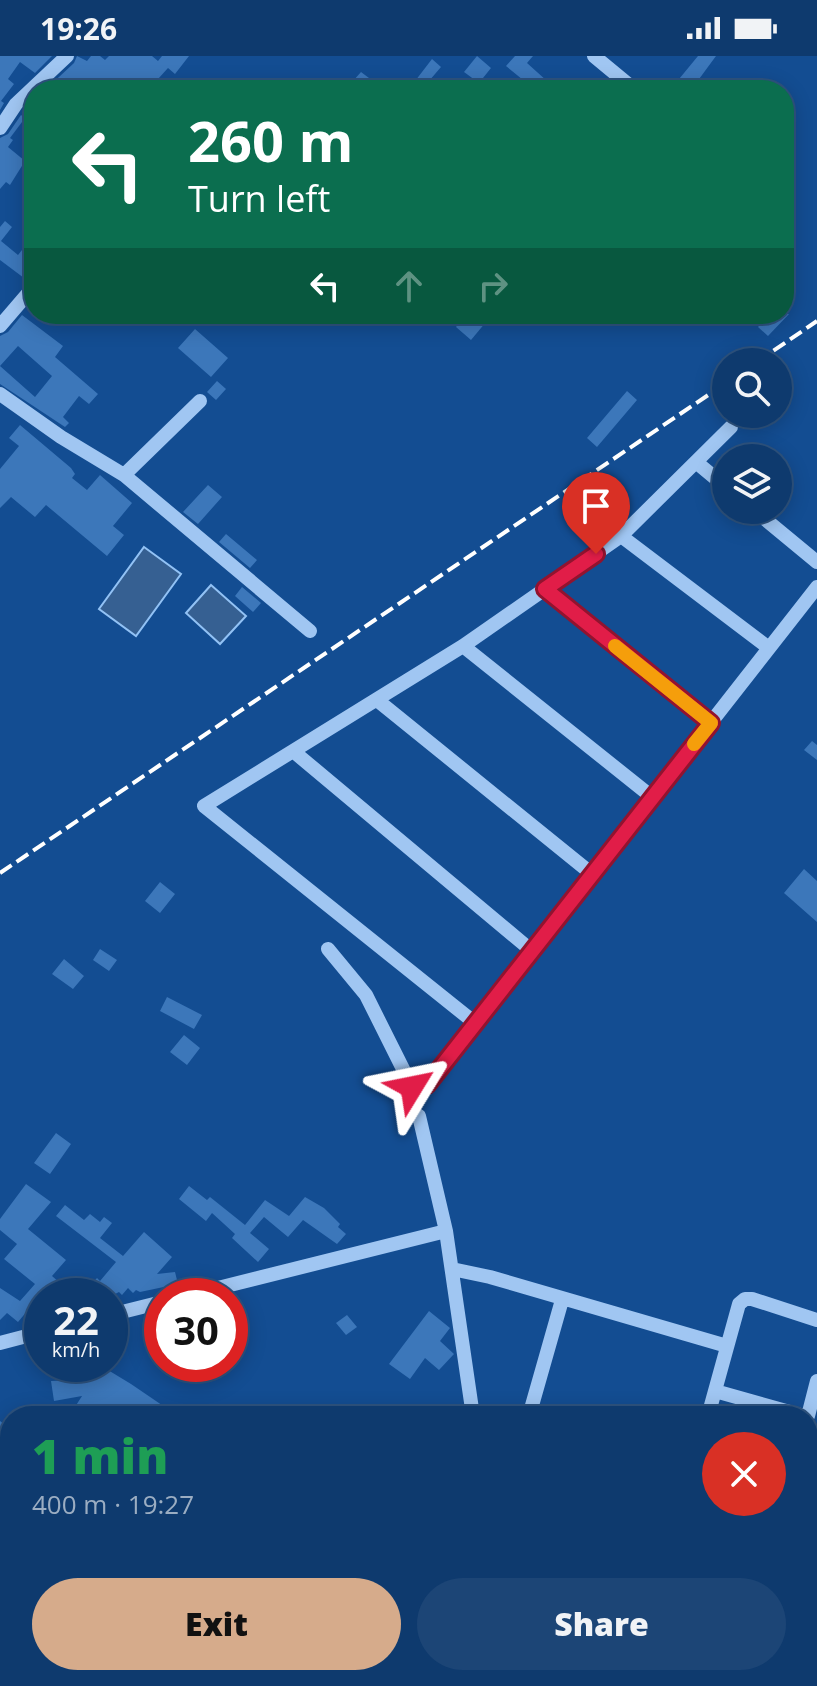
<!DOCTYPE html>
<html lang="en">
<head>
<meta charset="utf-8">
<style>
  body { margin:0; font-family:"Open Sans",sans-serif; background:#1c4576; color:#f1f3f6; height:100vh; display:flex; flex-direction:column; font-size:30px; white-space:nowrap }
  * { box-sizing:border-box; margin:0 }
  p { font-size:26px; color:#9badc2 }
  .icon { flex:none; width:44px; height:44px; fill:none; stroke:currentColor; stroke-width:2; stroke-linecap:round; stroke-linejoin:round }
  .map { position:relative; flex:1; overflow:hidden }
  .drawer { position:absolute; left:0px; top:1350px; width:818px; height:280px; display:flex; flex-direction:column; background:#0e3a6e; border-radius:32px 32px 0 0; box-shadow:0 4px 20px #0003,0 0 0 2px #2e5481 }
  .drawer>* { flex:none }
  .banner { position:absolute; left:24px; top:24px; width:770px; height:244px; border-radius:32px; box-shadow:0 4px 20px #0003,0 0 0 2px #2e5481; background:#0b6e4f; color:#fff; overflow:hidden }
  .tools { position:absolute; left:712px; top:292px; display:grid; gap:16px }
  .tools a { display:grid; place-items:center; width:80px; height:80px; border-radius:50%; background:#0e3a6e; box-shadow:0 4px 20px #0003,0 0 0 2px #2e5481; font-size:40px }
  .speed { position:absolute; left:24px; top:1222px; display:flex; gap:16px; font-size:40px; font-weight:700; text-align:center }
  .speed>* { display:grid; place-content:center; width:104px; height:104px; border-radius:50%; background:#0e3a6e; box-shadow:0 4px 20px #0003,0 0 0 2px #2e5481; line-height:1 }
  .speed small { font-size:20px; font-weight:400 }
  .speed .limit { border:12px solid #d22; background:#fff; color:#111 }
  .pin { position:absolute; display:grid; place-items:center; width:68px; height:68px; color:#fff; margin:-82px -34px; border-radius:50% 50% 50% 0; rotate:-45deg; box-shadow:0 0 8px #0007 }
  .pin .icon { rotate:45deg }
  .me { position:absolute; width:88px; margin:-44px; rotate:55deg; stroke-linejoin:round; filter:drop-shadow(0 0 6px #0008) }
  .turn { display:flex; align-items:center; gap:28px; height:168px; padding:0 32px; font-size:36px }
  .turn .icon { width:104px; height:104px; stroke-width:2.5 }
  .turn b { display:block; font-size:56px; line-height:68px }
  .lanes { display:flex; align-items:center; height:76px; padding:0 32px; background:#0003; justify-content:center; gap:40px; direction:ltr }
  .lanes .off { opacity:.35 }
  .round { display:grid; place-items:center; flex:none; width:84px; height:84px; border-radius:42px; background:#1c4576 }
  .headline { display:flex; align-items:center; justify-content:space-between; height:136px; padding:0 32px }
  h1 { font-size:48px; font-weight:800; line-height:60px; color:#1e9e55 }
  .button { display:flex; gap:16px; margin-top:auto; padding:16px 32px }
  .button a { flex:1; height:92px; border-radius:48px; background:#d6ab8b; color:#111; font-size:32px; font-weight:800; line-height:92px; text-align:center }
  .button a+a { background:#1c4576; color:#f1f3f6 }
  .status { display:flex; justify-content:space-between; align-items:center; height:56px; padding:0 40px; background:#0e3a6e; direction:ltr }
  .status svg { height:22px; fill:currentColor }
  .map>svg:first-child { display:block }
  .water { fill:#366092; stroke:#92c2f5; stroke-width:2 }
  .building { fill:#3c77ba; fill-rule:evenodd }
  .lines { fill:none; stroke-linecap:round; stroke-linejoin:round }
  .minor { stroke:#a0c6f2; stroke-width:14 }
  .rail { stroke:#fff; stroke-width:4; stroke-dasharray:14 6; stroke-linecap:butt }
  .route-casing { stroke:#92132f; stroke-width:20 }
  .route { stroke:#e11d48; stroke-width:14 }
  .slow { stroke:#f59e0b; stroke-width:14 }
</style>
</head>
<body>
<div class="status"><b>19:26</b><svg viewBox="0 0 49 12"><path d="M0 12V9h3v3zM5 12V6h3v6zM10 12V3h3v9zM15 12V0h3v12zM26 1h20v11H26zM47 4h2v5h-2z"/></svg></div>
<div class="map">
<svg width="817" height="1630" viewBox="0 0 817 1630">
  <rect width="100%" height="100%" fill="#134d92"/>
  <path class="water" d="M144 491 181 518 136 580 99 553Z
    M211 529 246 560 220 588 186 557Z"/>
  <path class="building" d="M0 0H52L35 17 20 6 8 23 14 28 1 45 4 47 0 54Z
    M77 0 87 5 91 0H100L105 4 109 0H152L158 5 162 0H189L175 18 168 12 148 34 140 29 135 34H45L74 7Z
    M477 0 491 12 479 27 464 16Z
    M515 0H533L527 7 557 34H523L528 28 506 10Z
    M698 0H716L691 34H670Z
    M432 3 441 11 429 25 440 34H418L412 29Z
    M361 16 369 22 358 34H345Z
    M323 23 336 34H313Z
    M21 59 25 62 10 82 13 84 8 91 25 105 10 129 6 126 0 133V82L8 78Z
    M5 165 12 171 1 185 18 199 34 179V197L26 207 34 213V226L28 225 0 204V171Z
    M466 258H486L482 262 486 266 471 284 456 271Z
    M770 258H789L768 280 758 271Z
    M22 259 63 290 55 301 98 338 89 348 79 340 63 361 69 367 65 371 0 328V280L8 276ZM18 290 52 320 35 341 0 310Z
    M195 273 228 302 211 321 178 292Z
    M217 325 226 333 216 344 207 336Z
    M627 335 637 344 597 391 587 382Z
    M20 369 71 412 75 418 72 422 87 434 100 419 132 447 113 470 124 479 107 500 46 449 35 461 11 441 0 452V413L19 390 9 382Z
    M208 429 222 441 198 468 183 456Z
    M226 478 257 504 250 512 219 486Z
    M242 531 261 547 253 556 235 540Z
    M812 685 817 689V704L804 694Z
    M804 813 817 825V866L784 837Z
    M160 826 175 838 160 857 145 845Z
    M100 893 117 904 109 915 93 904Z
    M64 903 84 920 73 933 52 918Z
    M167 941 202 959 194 973 160 955Z
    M184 979 200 992 187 1009 170 996Z
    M56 1077 71 1088 50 1118 34 1107Z
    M26 1128 51 1146 28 1173 66 1204 52 1220 75 1240H42V1255L33 1248 18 1266 7 1257 0 1264V1232L20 1245 35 1228 4 1203 17 1188 0 1174V1163Z
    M189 1130 207 1144 210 1141 245 1169 265 1144 289 1160 305 1141 324 1152 340 1168 338 1171 346 1178 337 1188 303 1164 288 1181 264 1161 250 1177 269 1193 258 1206 232 1182 235 1178 212 1157 206 1165 179 1143Z
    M65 1149 84 1164 90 1158 100 1166 104 1161 112 1167 100 1182 123 1200 144 1176 172 1201 157 1218 175 1216 178 1228 140 1236 136 1234 133 1237 128 1232 122 1239 119 1236 111 1240H81L97 1222 100 1225 116 1206 56 1160Z
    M429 1255 450 1272 440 1285 454 1298 439 1314 425 1302 410 1323 389 1308Z
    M347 1259 357 1271 346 1279 336 1267Z
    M103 1311 131 1328 178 1360H120L113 1355 110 1360H81L73 1354 82 1340 54 1345 51 1325 94 1323Z
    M0 1365 10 1373V1414L0 1407Z
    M46 1620H96L108 1630H38Z
    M230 1620H240L253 1630H222Z"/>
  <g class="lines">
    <path class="minor" d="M594 0 635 34
      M0 72 16 48 67 0
      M0 270 30 235
      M0 338 61 381 124 419 310 575
      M696 406 726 431
      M124 419 200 345
      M754 454 817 506
      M621 480 769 592
      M545 533 711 667
      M463 590 652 741
      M377 644 592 818
      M293 695 532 895
      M328 893 366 939 412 1031 427 1029 817 531
      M475 967 204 750 463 590 621 480 731 371
      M446 1175 473 1360
      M452 1213 490 1221 727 1290
      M186 1240 446 1175 419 1060
      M110 1259 162 1246
      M0 1287 42 1276
      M715 1335 804 1360
      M529 1360 562 1244
      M708 1360 739 1248 745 1243H752L817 1264
      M808 1360 817 1325
      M554 1620 566 1630
      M16 1630 23 1620
      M356 1630 362 1620"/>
    <path class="rail" d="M757 306 817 265
      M0 817 726 327"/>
  </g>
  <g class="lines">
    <g class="route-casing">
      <path id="route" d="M412 1031 427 1029 711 667 545 533 596 498"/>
    </g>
    <use href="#route" class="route"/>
    <path class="slow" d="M615 590 711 667 694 688"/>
  </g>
</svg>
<div class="tools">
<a><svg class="icon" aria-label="search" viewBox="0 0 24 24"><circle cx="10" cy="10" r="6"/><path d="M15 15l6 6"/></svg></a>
<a><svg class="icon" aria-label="layers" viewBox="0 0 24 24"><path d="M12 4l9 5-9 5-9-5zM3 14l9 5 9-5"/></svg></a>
</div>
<div class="speed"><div>22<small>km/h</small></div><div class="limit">30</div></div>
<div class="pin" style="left:596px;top:498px;background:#d93025"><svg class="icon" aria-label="arrive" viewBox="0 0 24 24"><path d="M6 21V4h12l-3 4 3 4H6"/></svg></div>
<svg class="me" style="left:412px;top:1031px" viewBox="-20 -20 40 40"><path d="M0-17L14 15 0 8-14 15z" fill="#e11d48" stroke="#fff" stroke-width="4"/></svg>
<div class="banner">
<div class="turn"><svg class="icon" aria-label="left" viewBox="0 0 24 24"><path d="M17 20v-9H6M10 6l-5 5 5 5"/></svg><div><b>260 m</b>Turn left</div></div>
<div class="lanes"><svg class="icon" aria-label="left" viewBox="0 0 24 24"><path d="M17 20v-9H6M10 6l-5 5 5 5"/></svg><svg class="icon off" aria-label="ahead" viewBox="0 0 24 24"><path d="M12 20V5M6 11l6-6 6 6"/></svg><svg class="icon off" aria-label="right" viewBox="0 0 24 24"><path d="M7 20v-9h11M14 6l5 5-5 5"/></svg></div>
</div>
<section class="drawer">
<div class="headline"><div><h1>1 min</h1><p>400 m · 19:27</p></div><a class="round" style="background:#d93025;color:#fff"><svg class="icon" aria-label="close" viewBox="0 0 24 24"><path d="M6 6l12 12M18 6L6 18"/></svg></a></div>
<div class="button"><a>Exit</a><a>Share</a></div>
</section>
</div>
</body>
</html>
